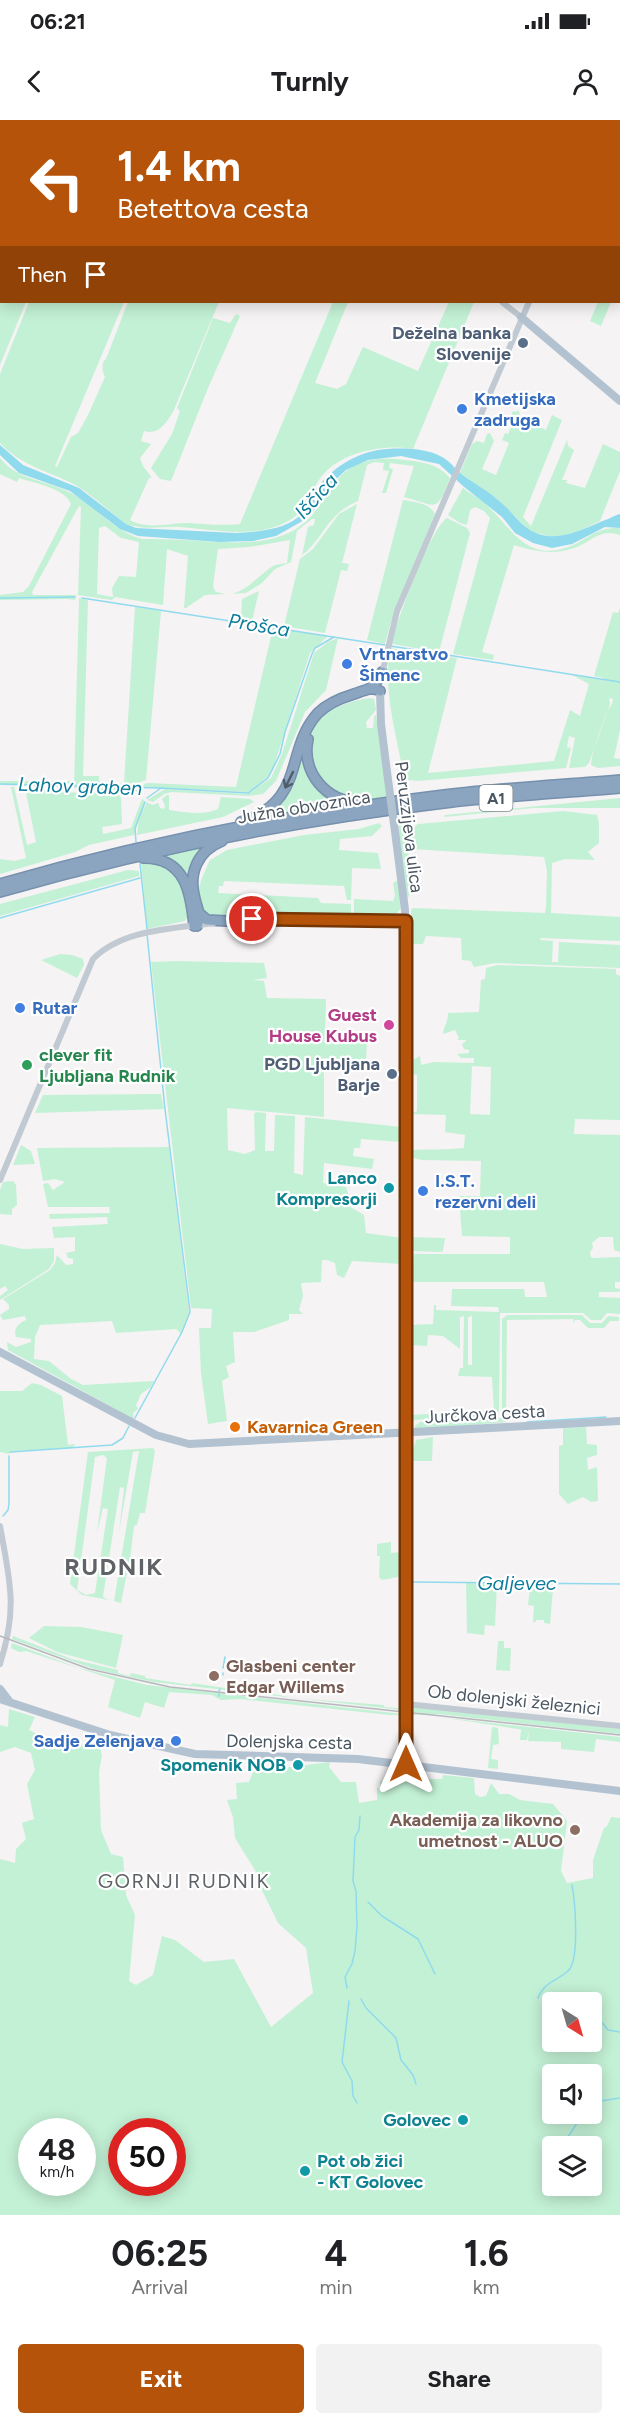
<!DOCTYPE html>
<html lang="en">
<head>
<meta charset="utf-8">
<style>
  body { margin:0; font-family:Figtree,sans-serif; background:#f2f2f2; color:#202124; height:100vh; display:flex; flex-direction:column; font-size:22px; white-space:nowrap }
  * { box-sizing:border-box; margin:0 }
  p { font-size:20px; color:#757577 }
  .icon { flex:none; width:33px; height:33px; fill:none; stroke:currentColor; stroke-width:2; stroke-linecap:round; stroke-linejoin:round }
  .map { position:relative; height:2095px; overflow:hidden }
  .sheet { display:flex; flex-direction:column; background:#fff; flex:1 }
  .sheet>* { flex:none }
  .hud { position:absolute; left:0px; top:0px; width:621px; height:183px; box-shadow:0 3px 15px #0003; background:#b45309; color:#fff; overflow:hidden }
  .needle { width:39px; rotate:143deg }
  .controls { position:absolute; left:542px; top:1872px; display:grid; gap:12px }
  .controls a { display:grid; place-items:center; width:60px; height:60px; border-radius:6px; background:#fff; box-shadow:0 3px 15px #0003; font-size:30px }
  .speed { position:absolute; left:18px; top:1998px; display:flex; gap:12px; font-size:30px; font-weight:700; text-align:center }
  .speed>* { display:grid; place-content:center; width:78px; height:78px; border-radius:50%; background:#fff; box-shadow:0 3px 15px #0003; line-height:1 }
  .speed small { font-size:15px; font-weight:400 }
  .speed .limit { border:9px solid #d22; background:#fff; color:#111 }
  .pin { position:absolute; display:grid; place-items:center; width:51px; height:51px; color:#fff; margin:-26px; border:3px solid #fff; border-radius:50%; box-shadow:0 2px 6px #0007 }
  .me { position:absolute; width:66px; margin:-33px; rotate:0deg; stroke-linejoin:round; filter:drop-shadow(0 0 4px #0008) }
  .turn { display:flex; align-items:center; gap:21px; height:126px; padding:0 18px; font-size:27px }
  .turn .icon { width:78px; height:78px; stroke-width:2.5 }
  .turn b { display:block; font-size:42px; line-height:51px }
  .then { display:flex; align-items:center; height:57px; padding:0 18px; background:#0003; gap:12px; font-size:22px }
  .eta { display:flex; justify-content:space-evenly; align-items:center; height:102px; text-align:center }
  .eta b { font-size:36px; font-weight:700; line-height:42px }
  .primary-button { display:flex; gap:12px; margin-top:auto; padding:12px 18px }
  .primary-button a { flex:1; height:69px; border-radius:6px; background:#b45309; color:#fff; font-size:24px; font-weight:700; line-height:69px; text-align:center }
  .primary-button a+a { background:#f2f2f2; color:#202124 }
  .status { display:flex; justify-content:space-between; align-items:center; height:42px; padding:0 30px; background:#fff; direction:ltr }
  .status svg { height:16px; fill:currentColor }
  header { display:flex; justify-content:space-between; align-items:center; height:78px; padding:0 18px; background:#fff; font-size:27px; font-weight:700 }
  .map>svg:first-child { display:block }
  .green { fill:#c3f1d5; fill-rule:evenodd }
  .water { fill:#90daee }
  .lines { fill:none; stroke-linecap:round; stroke-linejoin:round }
  .stream { stroke:#90daee; stroke-width:1.5 }
  .highway-casing { stroke:#7690ad; stroke-width:12 }
  .minor { stroke:#c1cad2; stroke-width:6 }
  .major { stroke:#b3c2d1; stroke-width:8 }
  .highway { stroke:#8ba5c1; stroke-width:9 }
  .rail { stroke:#b5b8bd; stroke-width:1.5 }
  .major-bridge { stroke:#b3c2d1; stroke-width:8 }
  .oneway { stroke:#505e6b }
  .route-casing { stroke:#753606; stroke-width:15 }
  .route { stroke:#b45309; stroke-width:10 }
  .service-dot { fill:#5c6f8a; stroke:#fff; stroke-width:2 }
  .shop-dot { fill:#3f7fe0; stroke:#fff; stroke-width:2 }
  .hotel-dot { fill:#d1479c; stroke:#fff; stroke-width:2 }
  .leisure-dot { fill:#2e9e5b; stroke:#fff; stroke-width:2 }
  .culture-dot { fill:#0f9aa8; stroke:#fff; stroke-width:2 }
  .food-dot { fill:#e8710a; stroke:#fff; stroke-width:2 }
  .education-dot { fill:#8d6e63; stroke:#fff; stroke-width:2 }
  .labels { text-anchor:middle; dominant-baseline:central; stroke-width:4.5; stroke-linejoin:round; paint-order:stroke }
  .shield { fill:#fff; stroke:#808990; stroke-width:1.5 }
  .shield-label { font-size:16px; font-weight:bold; fill:#4a5661 }
  .service-label { font-size:18px; font-weight:bold; fill:#4e5e75; stroke:#fff; text-anchor:end }
  .shop-label { font-size:18px; font-weight:bold; fill:#366cbe; stroke:#fff; text-anchor:start }
  .street-label { font-size:18px; fill:#4a5661; stroke:#fff }
  .hotel-label { font-size:18px; font-weight:bold; fill:#b23c85; stroke:#fff; text-anchor:end }
  .leisure-label { font-size:18px; font-weight:bold; fill:#27864d; stroke:#fff; text-anchor:start }
  .culture-label { font-size:18px; font-weight:bold; fill:#0d838f; stroke:#fff; text-anchor:end }
  .food-label { font-size:18px; font-weight:bold; fill:#c56008; stroke:#fff; text-anchor:start }
  .education-label { font-size:18px; font-weight:bold; fill:#785e54; stroke:#fff; text-anchor:start }
  .water-label { font-size:20px; font-style:italic; fill:#0c7c9b; stroke:#fff }
  .neighbourhood-label { font-size:20px; letter-spacing:1.5px; fill:#5f6368; stroke:#fff }
  .district-label { font-size:24px; font-weight:bold; letter-spacing:1.5px; fill:#5f6368; stroke:#fff }
</style>
</head>
<body>
<div class="status"><b>06:21</b><svg viewBox="0 0 49 12"><path d="M0 12V9h3v3zM5 12V6h3v6zM10 12V3h3v9zM15 12V0h3v12zM26 1h20v11H26zM47 4h2v5h-2z"/></svg></div>
<header><svg class="icon" aria-label="back" viewBox="0 0 24 24"><path d="M15 5l-7 7 7 7"/></svg>Turnly<svg class="icon" aria-label="person" viewBox="0 0 24 24"><circle cx="12" cy="8" r="4"/><path d="M4 21q1-7 8-7t8 7"/></svg></header>
<div class="map">
<svg width="620" height="2095" viewBox="0 0 620 2095">
  <rect width="100%" height="100%" fill="#f5f3f3"/>
  <path class="green" d="M378 0H552L378 1Z
    M0 35 2 182H26L0 245Z
    M29 182H124L55 346 57 347 71 317 78 313 88 295 105 257C102 251 101 242 106 239L128 182 203 183 204 182H219L173 292C166 303 158 316 144 311L141 321 151 324 140 338 143 346 152 358H149L130 400C147 410 169 403 187 403 205 404 223 406 240 404L333 182H348L315 263 337 269 346 264 363 227 418 251 449 182H474L413 329C385 324 341 331 321 357 311 370 308 388 293 398 261 420 217 410 181 407 162 406 145 411 126 404 110 392 95 377 77 366 50 351 22 347 0 323V254Z
    M598 182H611L601 206 590 201Z
    M236 194 240 196 208 268 171 361 160 359 151 348 172 314 180 291 177 288 213 198 230 203Z
    M518 290 522 299 546 310 552 295 562 300 523 397 531 406 567 320 568 326 574 330 562 360H567L566 363 585 368 603 324 620 332V351L600 401 570 415 554 417 531 412 498 380 460 353 472 324 477 321 484 323 487 314 490 313 494 321 482 349 496 355 509 323 502 320 505 313 508 314 512 305 508 303 513 291 516 292Z
    M0 338C18 361 47 360 71 373 98 387 111 410 142 419 156 419 170 419 183 420 217 421 251 427 284 415 338 394 320 329 405 340 423 342 438 344 450 358 436 394 438 386 404 377L414 346 390 343 389 348 393 349 386 373H382L389 351 383 350 384 343 374 342 367 345 358 381C328 394 327 412 306 432L302 435 308 407 314 405 315 399H312L297 411 291 442 275 449 262 463 246 473 205 475 186 488H184L188 436 167 429 163 485 115 477 112 480 78 475 81 387 79 386 32 472 33 475H76L75 480 68 479 0 480V475L23 472 29 466 71 384C65 368 34 363 19 358L17 362 0 354ZM105 406 121 418 139 422 136 457 119 456 112 468 113 477 97 474 99 408ZM290 420 287 443C282 444 277 444 273 446 255 457 240 483 215 471L213 466 218 429 249 427Z
    M463 368C469 373 476 376 482 381 511 405 525 446 573 425 592 416 598 407 620 408V415C599 407 590 424 571 429 552 435 533 431 514 425L482 532 494 535 493 540 453 534 490 398 484 391 475 387 470 390 467 405 460 403 448 395Z
    M403 380C414 382 430 383 435 394L391 502 385 524 367 520Z
    M357 384 342 443 349 444 347 451 341 450 325 513 284 506 300 439 313 429 339 394Z
    M447 398 467 408 470 413 439 532 392 524C395 504 431 407 447 398Z
    M259 471 252 501 241 500 242 479Z
    M79 478 88 480 83 656H99V661L124 664 135 487 161 491 146 660 140 662 141 666 105 667 140 669 138 672 119 670H78L74 667Z
    M620 488V610L614 638 620 639V646L598 648 591 645C592 631 602 605 607 592 609 587 613 585 613 579L609 578 610 584 589 643 585 647 569 648 575 618 569 616 567 627 571 628 566 648 418 661 408 660 406 656 408 653 403 651C395 610 383 569 390 528L457 538 428 653 554 641 570 590 580 596 589 564 572 555 604 560V558L594 556 613 492 618 493Z
    M273 508 328 516 310 533 273 649 268 657 248 672 143 667 144 664 148 663 236 667Z
    M338 518 326 570 305 592 276 661 263 674 249 676 171 672 164 674 153 682 147 680 165 669 247 674 271 658 282 634 314 533 328 522Z
    M370 578 374 579 376 590 366 602 367 608H373L374 596 376 595 387 677C379 678 368 681 360 680 352 679 335 675 329 670 309 654 301 620 319 600 331 587 354 580 370 578Z
    M303 627 308 649 343 683 261 698 273 686Z
    M0 661H71L72 667 0 665Z
    M11 667H14L27 725 36 722 25 668 79 673 117 672 121 678 122 704 102 707 103 714 131 708 142 679 145 681 134 715 89 725 75 732 0 754V739L15 741 26 738Z
    M167 675H169V690C183 692 205 696 218 689L221 677 250 679 254 682 223 697 137 715 139 698 147 682 152 685 158 683 160 688 164 689 165 686 162 679Z
    M620 678V688H534L444 697 445 695Z
    M563 691 597 695 599 703V723L588 732 595 740 565 739 552 743 551 793 620 797V821L541 818 540 820 553 821 552 842H558L559 822 620 825V848L495 843 474 847 471 841 462 840 461 818 426 816 423 824H411V790L413 788 545 793 546 787 547 751 544 737 411 729C410 718 408 711 418 704Z
    M379 703 382 706 372 716 340 719 339 730 378 733 381 749 352 748 351 780H347L344 766 224 761 223 766H219L218 773 318 778 321 783 351 784V795L348 797 273 795 216 797 204 792 198 774 201 760 210 740 227 730 304 715 359 709Z
    M404 705 407 709C404 731 418 759 407 780L398 706Z
    M203 726 192 743 189 762 160 737Z
    M141 742C171 745 179 753 186 782 188 790 190 794 185 801L147 809Z
    M128 750 139 751V756L0 796V784Z
    M398 760 401 788 395 796H354V779L393 781 395 776 393 763Z
    M60 834 72 835 83 839 84 845 77 858 41 840Z
    M177 841 264 843 267 858 253 860 264 861 267 878 326 879 325 918 367 922 366 941 324 938V997L227 988 228 1030 245 1034 255 1030 254 994 256 992 266 993 265 1031H274L275 995 295 996 294 1053 303 1055 305 997 402 1007V1022L361 1019 360 1028H354L353 1036 374 1039 372 1049 324 1043 323 1063 346 1067 348 1073 344 1079 345 1084 364 1095 366 1113 402 1118V1144L352 1141 344 1158 337 1155 335 1143 327 1140H322L321 1162 301 1163 303 1176 299 1190 303 1194H289V1200L254 1212H233L235 1242 226 1246 229 1257 222 1261 227 1301 208 1304 201 1253 199 1208H211L212 1189 191 1188 151 842Z
    M497 845 616 849V854L620 856V1000L575 999 574 1014 620 1015V1132L614 1130 613 1117H599L592 1123 593 1128 590 1132 591 1137 593 1138 620 1137V1162H615V1168L620 1169V1172H599V1177L620 1178V1194L607 1193 601 1200H591L583 1193H500L499 1291 495 1296 412 1300 411 1305V1295L494 1290 492 1257 458 1256 460 1248H463L464 1196 460 1197V1229L443 1216 428 1215 427 1226 410 1225V1205L433 1204 434 1185H436V1190L499 1192 498 1187 451 1186 452 1169H524L525 1177H547L544 1162H411L414 1134H510V1117L462 1116 459 1076H480L481 1041 422 1040 410 1037 411 1030C429 1029 446 1030 464 1028L465 1015 445 1012 446 995 411 994 417 991V955L412 954 411 941 420 936 421 945 434 942 474 943V938H461L457 934 469 933V930L464 929 462 924 467 920H457L459 918 455 910 443 914C444 906 448 902 448 893L479 892 481 860 485 859 486 848ZM472 946 491 947 490 995 470 994ZM472 1196V1245H468V1197Z
    M161 974 164 989 35 993 43 975Z
    M21 1025 31 1031 35 1044 13 1045Z
    M169 1027 189 1192 181 1214 176 1209 116 1213 112 1201 40 1205 35 1217 34 1239 49 1241 71 1259 83 1265 154 1261 151 1267 141 1274 136 1285 138 1289 133 1293 134 1299 8 1230 7 1222 16 1227 31 1222V1219L16 1217C13 1208 19 1203 26 1200L25 1196 3 1200 0 1195 9 1189V1185L3 1179 50 1150 55 1143 57 1135 66 1145 73 1144V1139L68 1138 66 1133 75 1131V1117L54 1118 52 1107 108 1104 107 1097 50 1099 49 1094 110 1093 109 1087H48L43 1064 48 1063 53 1070 65 1062 55 1059 43 1061 37 1028Z
    M13 1061 16 1065 17 1085 12 1089V1095L0 1094V1070L3 1062Z
    M411 1117 442 1118H445L443 1131 440 1132 413 1131 411 1128Z
    M0 1124 23 1129 54 1128V1141L49 1149 0 1180V1176L8 1170 5 1166 0 1169Z
    M507 1195H582L590 1203H602L608 1196 619 1197V1201H610L604 1208H588L580 1200H575L574 1203 573 1199 507 1200 506 1302 415 1310V1306L420 1302 502 1298V1199Z
    M32 1263 41 1265 62 1276 68 1325 75 1324 73 1328 10 1331 9 1334 0 1332V1271H22Z
    M586 1307 587 1324 597 1325V1335L587 1338 588 1350 597 1347 598 1381 591 1382 583 1377 568 1384 559 1374V1326L563 1325V1308Z
    M433 1317 432 1341H413V1357H411L412 1333 416 1320Z
    M153 1328 155 1331 145 1393H140L137 1405 134 1406 130 1439 136 1440 135 1445H131L130 1453H127L121 1483 114 1481 139 1331 133 1332 119 1412 124 1368 120 1367 103 1477 109 1480 82 1475 70 1464 88 1332ZM103 1335 107 1338 97 1413 103 1388 108 1389 95 1473 86 1475 77 1470 95 1337Z
    M391 1422V1433L403 1432V1456L382 1460 379 1457 380 1436H377V1424Z
    M466 1463 497 1464 495 1506 485 1505 484 1515 467 1513Z
    M530 1467 553 1469 550 1504 544 1503V1500H536V1502H533L534 1486 528 1485Z
    M44 1506 81 1507 123 1515 116 1548 57 1532 29 1518Z
    M13 1516 72 1539 118 1550V1553L130 1556 131 1553 145 1556V1558L191 1565 192 1563 257 1573 259 1571 294 1578 384 1585V1587L398 1588 400 1586 402 1590 154 1562 94 1549 12 1519Z
    M498 1521H504V1528H511L510 1551 496 1550Z
    M12 1523 79 1548 147 1565 402 1594 424 1593 413 1592V1587L473 1593 594 1592 486 1593 620 1609V1614L438 1594 411 1595 409 1616 407 1595H390L240 1579 221 1580 212 1575 169 1572 164 1588 145 1582 140 1598 108 1587 115 1560 26 1531 19 1532 11 1528Z
    M9 1589 35 1597 29 1610 59 1625 64 1617 82 1625 97 1617 102 1635 99 1652 101 1710 111 1734 123 1737 126 1775 135 1795 129 1861 136 1865 153 1855 162 1816 175 1820 204 1842 234 1839 271 1907 313 1873 306 1828 278 1803 259 1764 258 1755 235 1718 233 1697 227 1680 237 1679 236 1663 249 1662 253 1652 330 1642 329 1647 341 1662H356L359 1683 377 1680V1668H381L380 1661 427 1663 428 1659H442L443 1655 474 1658 475 1674 480 1677 486 1676 491 1663 499 1674H509L520 1680 553 1684 567 1701 561 1751 567 1763 593 1758V1740L604 1708 607 1706 611 1697 620 1698V2095H0V1739L15 1743 16 1729 26 1719 22 1703 34 1699 27 1664 35 1650 31 1633 15 1627 0 1632V1605L8 1607ZM552 1882H591V1922H552ZM552 1954H591V1994H552ZM32 2012H82V2062H32ZM122 2012H172V2062H122ZM552 2026H591V2066H552Z
    M447 1598 620 1617V1622L596 1619 594 1632 561 1629V1622L528 1621 529 1610 527 1620H520L521 1610H524Z
    M492 1607 498 1608 499 1624 493 1625 491 1639 498 1640V1649L488 1648Z"/>
  <path class="water" d="M0 325 23 345 79 368 126 404 136 408 236 413C255 412 282 410 297 398 308 390 310 378 317 368 334 346 359 331 387 329 406 328 432 328 448 341 454 346 458 352 464 356 475 364 488 371 498 380 516 394 523 413 548 416 569 418 589 406 608 399 613 397 615 395 620 394V408L605 407 572 424 552 428 533 423 515 413 502 397 463 366 439 344 401 336 368 340 346 350 330 365 321 383 306 399 276 416 253 421 220 422 138 416 120 409 70 371 19 353 0 335Z"/>
  <g class="lines">
    <path class="stream" d="M298 0 300 2
      M0 478 75 477
      M82 478 385 525
      M390 526 436 533
      M441 534 620 562
      M0 664 161 668
      M147 678 161 668 248 673 268 658 280 634 285 612 312 534 315 528 334 517
      M136 722 135 708 145 682
      M140 744 147 809
      M0 798 140 758
      M135 1298 182 1212 190 1192 165 989 147 814
      M527 1302 606 1297
      M10 1332 112 1325 123 1318 129 1306
      M3 1396 8 1390 9 1384V1336
      M413 1462 620 1464
      M223 1548 225 1537
      M223 1555V1553
      M219 1571 220 1569
      M219 1576V1574
      M368 1782 382 1796 418 1819 435 1854
      M347 1868 345 1857 352 1844 355 1831 357 1806 356 1771 353 1761 355 1717 359 1710 360 1696
      M538 1878C544 1862 557 1861 568 1851 580 1841 575 1781 572 1765
      M361 1879 366 1888 396 1918 401 1940 413 1955 416 1964
      M349 1881 342 1942 352 1961 353 1976 357 1983
      M596 1895 608 1910 620 1912
      M591 1985 594 1982 620 1978
      M562 2026 583 1994
      M544 2054 552 2045"/>
    <g class="highway-casing">
      <path id="highway" d="M368 569 376 563 382 552
        M308 619C301 652 326 682 359 682
        M241 702C307 681 284 630 318 593 328 583 341 578 354 574 363 571 372 566 380 571
        M143 738C186 737 191 774 194 806
        M0 764C145 722 294 693 444 675 502 668 561 665 620 660
        M0 772C146 730 293 701 444 683 502 676 561 673 620 668
        M199 793 207 800 227 801
        M197 806C202 797 197 788 195 779 188 754 197 731 222 721"/>
    </g>
    <path class="minor" d="M291 0 292 2
      M605 2 606 0
      M502 182 521 197
      M382 554 397 491 529 182
      M224 802 268 798 406 801
      M0 1060 93 839C123 809 173 809 214 803
      M0 1406C10 1462 18 1487 0 1544
      M406 1584 620 1606"/>
    <path class="major" d="M521 197 620 281
      M380 571 381 604 387 652
      M396 719 405 790 407 866 406 1644
      M0 1232 156 1315 189 1324 620 1301
      M0 1569 10 1582
      M0 1579 110 1615 195 1634 358 1639 620 1671"/>
    <use href="#highway" class="highway"/>
    <path class="rail" d="M0 1516 89 1549 170 1567 620 1615"/>
    <path class="major-bridge" d="M387 652 396 719"/>
  </g>
  <defs><path id="oneway-shaft" d="M-6 0H5M1.5-3L5.5 0L1.5 3" fill="none" stroke-width="1.6" stroke-linecap="round" stroke-linejoin="round" transform="scale(1.5)"/></defs>
  <use class="oneway" href="#oneway-shaft" transform="translate(289 660) rotate(116)"/>
  <g class="lines">
    <g class="route-casing">
      <path id="route" d="M252 799 406 801V1644"/>
    </g>
    <use href="#route" class="route"/>
  </g>
  <g class="service-dot">
    <circle cx="523" cy="223" r="6"/>
    <circle cx="392" cy="954" r="6"/>
  </g>
  <g class="shop-dot">
    <circle cx="462" cy="289" r="6"/>
    <circle cx="347" cy="544" r="6"/>
    <circle cx="20" cy="888" r="6"/>
    <circle cx="423" cy="1071" r="6"/>
    <circle cx="176" cy="1621" r="6"/>
  </g>
  <circle class="hotel-dot" cx="389" cy="905" r="6"/>
  <circle class="leisure-dot" cx="27" cy="945" r="6"/>
  <g class="culture-dot">
    <circle cx="389" cy="1068" r="6"/>
    <circle cx="298" cy="1645" r="6"/>
    <circle cx="463" cy="2000" r="6"/>
    <circle cx="305" cy="2051" r="6"/>
  </g>
  <circle class="food-dot" cx="235" cy="1307" r="6"/>
  <g class="education-dot">
    <circle cx="214" cy="1556" r="6"/>
    <circle cx="575" cy="1710" r="6"/>
  </g>
  <g class="labels">
    <rect class="shield" x="479.5" y="665" width="33" height="26" rx="4.5"/>
    <g class="shield-label">
      <text x="496" y="678">A1</text>
    </g>
    <g class="service-label">
      <text x="511" y="213">Deželna banka<tspan x="511" dy="21">Slovenije</tspan></text>
      <text x="380" y="944">PGD Ljubljana<tspan x="380" dy="21">Barje</tspan></text>
    </g>
    <g class="shop-label">
      <text x="474" y="279">Kmetijska<tspan x="474" dy="21">zadruga</tspan></text>
      <text x="359" y="534">Vrtnarstvo<tspan x="359" dy="21">Šimenc</tspan></text>
      <text x="32" y="888">Rutar</text>
      <text x="435" y="1061">I.S.T.<tspan x="435" dy="21">rezervni deli</tspan></text>
      <text x="164" y="1621" text-anchor="end">Sadje Zelenjava</text>
    </g>
    <g class="street-label">
      <text transform="translate(304 687) rotate(-9)">Južna obvoznica</text>
      <text transform="translate(409 707) rotate(83)">Peruzzijeva ulica</text>
      <text transform="translate(485 1294) rotate(-3)">Jurčkova cesta</text>
      <text transform="translate(514 1580) rotate(6)">Ob dolenjski železnici</text>
      <text transform="translate(289 1622) rotate(1)">Dolenjska cesta</text>
    </g>
    <g class="hotel-label">
      <text x="377" y="895">Guest<tspan x="377" dy="21">House Kubus</tspan></text>
    </g>
    <g class="leisure-label">
      <text x="39" y="935">clever fit<tspan x="39" dy="21">Ljubljana Rudnik</tspan></text>
    </g>
    <g class="culture-label">
      <text x="377" y="1058">Lanco<tspan x="377" dy="21">Kompresorji</tspan></text>
      <text x="286" y="1645">Spomenik NOB</text>
      <text x="451" y="2000">Golovec</text>
      <text x="317" y="2041" text-anchor="start">Pot ob žici<tspan x="317" dy="21">- KT Golovec</tspan></text>
    </g>
    <g class="food-label">
      <text x="247" y="1307">Kavarnica Green</text>
    </g>
    <g class="education-label">
      <text x="226" y="1546">Glasbeni center<tspan x="226" dy="21">Edgar Willems</tspan></text>
      <text x="563" y="1700" text-anchor="end">Akademija za likovno<tspan x="563" dy="21">umetnost - ALUO</tspan></text>
    </g>
    <g class="water-label">
      <text transform="translate(316 376) rotate(-48)">Iščica</text>
      <text transform="translate(259 505) rotate(9)">Prošca</text>
      <text transform="translate(80 666) rotate(2)">Lahov graben</text>
      <text x="517" y="1463">Galjevec</text>
    </g>
    <g class="neighbourhood-label">
      <text x="184" y="1761">GORNJI RUDNIK</text>
    </g>
    <g class="district-label">
      <text x="114" y="1446">RUDNIK</text>
    </g>
  </g>
</svg>
<div class="controls">
<a><svg class="needle" viewBox="-14 -14 28 28"><path d="M0-13l5 13h-10z" fill="#e53935"/><path d="M0 13l5-13h-10z" fill="#757577"/></svg></a>
<a><svg class="icon" aria-label="sound" viewBox="0 0 24 24"><path d="M4 9h4l5-4v14l-5-4H4zM17 9q2 3 0 6"/></svg></a>
<a><svg class="icon" aria-label="layers" viewBox="0 0 24 24"><path d="M12 4l9 5-9 5-9-5zM3 14l9 5 9-5"/></svg></a>
</div>
<div class="speed"><div>48<small>km/h</small></div><div class="limit">50</div></div>
<div class="pin" style="left:252px;top:799px;background:#d93025"><svg class="icon" aria-label="arrive" viewBox="0 0 24 24"><path d="M6 21V4h12l-3 4 3 4H6"/></svg></div>
<svg class="me" style="left:406px;top:1644px" viewBox="-20 -20 40 40"><path d="M0-17L14 15 0 8-14 15z" fill="#b45309" stroke="#fff" stroke-width="4"/></svg>
<div class="hud">
<div class="turn"><svg class="icon" aria-label="left" viewBox="0 0 24 24"><path d="M17 20v-9H6M10 6l-5 5 5 5"/></svg><div><b>1.4 km</b>Betettova cesta</div></div>
<div class="then">Then<svg class="icon" aria-label="arrive" viewBox="0 0 24 24"><path d="M6 21V4h12l-3 4 3 4H6"/></svg></div>
</div>
</div>
<section class="sheet">
<div class="eta">
<div><b>06:25</b><p>Arrival</p></div>
<div><b>4</b><p>min</p></div>
<div><b>1.6</b><p>km</p></div>
</div>
<div class="primary-button"><a>Exit</a><a>Share</a></div>
</section>
</body>
</html>
